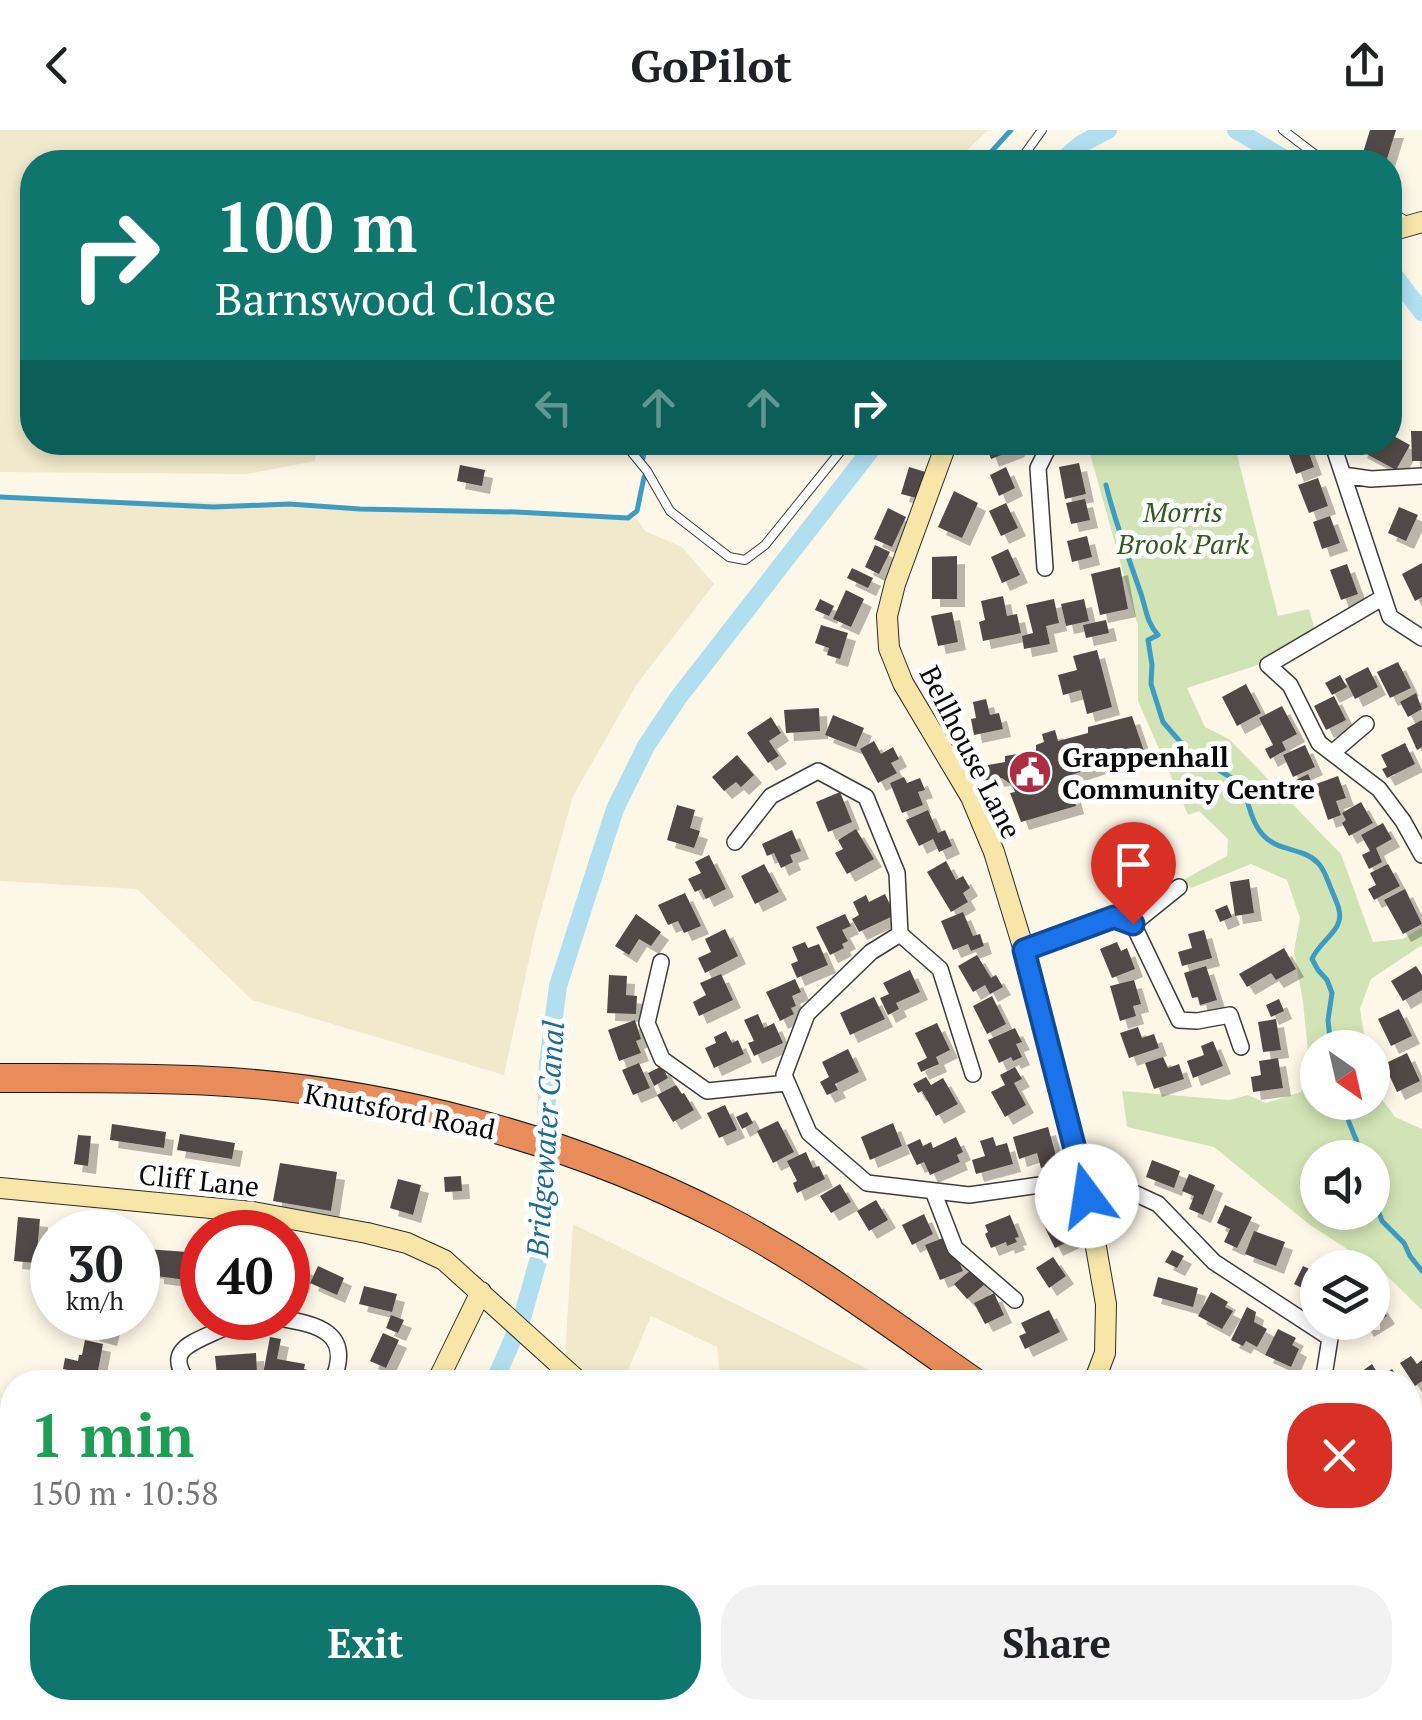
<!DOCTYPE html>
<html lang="en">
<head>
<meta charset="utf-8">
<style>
  body { margin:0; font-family:"PT Serif",serif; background:#f2f2f2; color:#202124; height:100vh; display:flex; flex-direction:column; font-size:38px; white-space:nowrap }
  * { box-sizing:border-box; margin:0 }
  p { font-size:32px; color:#757577 }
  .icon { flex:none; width:55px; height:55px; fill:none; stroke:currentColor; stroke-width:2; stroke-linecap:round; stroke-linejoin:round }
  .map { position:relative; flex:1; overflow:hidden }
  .panel { position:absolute; left:0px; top:1240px; width:1422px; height:350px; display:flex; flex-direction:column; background:#fff; border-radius:40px 40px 0 0; box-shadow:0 5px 15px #0003 }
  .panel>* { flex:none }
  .top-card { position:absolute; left:20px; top:20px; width:1382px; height:305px; border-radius:40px; box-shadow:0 5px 15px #0003; background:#0f766e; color:#fff; overflow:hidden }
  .needle { width:65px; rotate:146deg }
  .fabs { position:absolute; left:1300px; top:900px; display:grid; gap:20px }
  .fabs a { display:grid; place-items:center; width:90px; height:90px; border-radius:50%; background:#fff; box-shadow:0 5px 15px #0003; font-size:50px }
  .speed { position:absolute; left:30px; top:1080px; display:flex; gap:20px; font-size:50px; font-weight:700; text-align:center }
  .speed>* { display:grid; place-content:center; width:130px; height:130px; border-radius:50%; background:#fff; box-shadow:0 5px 15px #0003; line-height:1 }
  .speed small { font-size:25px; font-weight:400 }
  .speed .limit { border:15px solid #d22; background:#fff; color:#111 }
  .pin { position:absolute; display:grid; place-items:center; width:85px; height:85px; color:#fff; margin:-102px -42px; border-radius:50% 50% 50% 0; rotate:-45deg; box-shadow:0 0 10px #0007 }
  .pin .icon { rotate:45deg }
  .me { position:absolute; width:110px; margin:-55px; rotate:346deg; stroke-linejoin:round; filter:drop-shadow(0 0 8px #0008) }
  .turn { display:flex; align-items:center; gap:35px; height:210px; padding:0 30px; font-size:45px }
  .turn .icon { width:130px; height:130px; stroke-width:2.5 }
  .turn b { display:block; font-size:70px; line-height:85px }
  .lanes { display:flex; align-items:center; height:95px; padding:0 30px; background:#0003; justify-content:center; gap:50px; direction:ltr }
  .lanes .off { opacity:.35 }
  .round { display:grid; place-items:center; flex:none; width:105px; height:105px; border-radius:40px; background:#f2f2f2 }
  .headline { display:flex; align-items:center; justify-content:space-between; height:170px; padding:0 30px }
  h1 { font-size:60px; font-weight:600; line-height:75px; color:#1e9e55 }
  .button { display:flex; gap:20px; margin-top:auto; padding:20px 30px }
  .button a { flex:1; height:115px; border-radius:40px; background:#0f766e; color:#fff; font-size:40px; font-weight:600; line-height:115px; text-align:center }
  .button a+a { background:#f2f2f2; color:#202124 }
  header { display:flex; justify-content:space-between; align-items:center; height:130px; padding:0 30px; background:#fff; font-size:45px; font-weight:600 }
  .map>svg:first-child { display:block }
  .farmland { fill:#f0e9cb }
  .green { fill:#d2e4b5; fill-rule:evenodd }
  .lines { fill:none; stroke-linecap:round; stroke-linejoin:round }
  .stream { stroke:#3e9bc1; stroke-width:5 }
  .canal { stroke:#b1dff0; stroke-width:18 }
  .building { fill:#514a47; filter:url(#shadow) }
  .lane-casing { stroke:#3c3c3c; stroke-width:10 }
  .street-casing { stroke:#3c3c3c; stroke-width:18 }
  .secondary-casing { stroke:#2b2b2b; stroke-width:22 }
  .highway-casing { stroke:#1a1a1a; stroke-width:30 }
  .lane { stroke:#fff; stroke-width:8 }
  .street { stroke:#fff; stroke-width:15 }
  .secondary { stroke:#f8e6a8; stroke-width:20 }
  .highway { stroke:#e88c5b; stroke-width:28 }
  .route-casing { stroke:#114b97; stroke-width:25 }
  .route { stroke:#1a73e8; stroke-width:18 }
  .labels { text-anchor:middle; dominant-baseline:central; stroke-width:10; stroke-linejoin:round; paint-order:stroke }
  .park-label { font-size:28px; font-style:italic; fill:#335a20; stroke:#fff }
  .street-label { font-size:28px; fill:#090909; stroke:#fff }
  .poi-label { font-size:28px; font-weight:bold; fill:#090909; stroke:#fff; text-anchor:start }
  .water-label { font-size:30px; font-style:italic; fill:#1f6b8f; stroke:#fff }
</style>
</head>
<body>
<header><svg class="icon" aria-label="back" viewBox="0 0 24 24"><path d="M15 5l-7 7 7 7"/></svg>GoPilot<svg class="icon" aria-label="share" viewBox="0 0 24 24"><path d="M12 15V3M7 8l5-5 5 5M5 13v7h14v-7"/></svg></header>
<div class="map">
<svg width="1422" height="1590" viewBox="0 0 1422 1590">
  <defs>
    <filter id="shadow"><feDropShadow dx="8" dy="8" stdDeviation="0" flood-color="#0004"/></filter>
  </defs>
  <rect width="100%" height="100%" fill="#fdf7e8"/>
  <path class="farmland" d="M0 0H988L955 32H32V312L317 313 315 331 247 344 0 342Z
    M0 367 292 374 636 388 645 401 682 417 714 454 637 554 573 666 535 802 504 945 252 870 137 759 0 751Z
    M573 1094 894 1252H721L717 1217 651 1186 623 1252H596L565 1226Z
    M0 1451 12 1452V1578H17L18 1583 13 1590H0Z
    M1410 1545 1422 1548V1590H570L568 1578H1410Z
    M438 1578H511L520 1590H425Z"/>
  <path class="green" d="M1087 313H1234L1278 486 1309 479 1315 500 1264 533 1187 558 1205 597 1229 609 1341 724 1373 812 1403 809 1422 797V815L1371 849 1360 879 1366 917 1318 918V972H1372L1373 957 1395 987 1422 999V1180L1383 1142 1310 1095 1214 1017 1127 997 1122 961 1229 970 1248 965 1266 973 1301 962 1310 942 1303 872 1294 821 1300 788 1287 750 1251 734 1191 758 1183 750 1227 726 1228 709 1199 681 1188 685 1138 571V496ZM1318 1028H1372V1082H1318Z"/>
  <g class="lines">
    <path class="stream" d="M993 32 992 21 1011 0
      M643 328 646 312
      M1106 355C1115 392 1128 426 1140 461 1146 477 1146 492 1158 505L1148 510 1152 535 1151 554 1163 592 1190 623 1242 654C1248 671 1251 692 1263 705 1278 722 1303 717 1318 733 1325 740 1328 752 1332 761 1335 769 1342 781 1339 791 1336 804 1318 814 1312 829L1318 840 1327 850 1332 863 1328 890 1331 918
      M0 367 214 377 289 374 360 379 516 382 628 388 637 381 644 347
      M1344 972C1345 992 1359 1008 1361 1028
      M1372 1064 1382 1091 1404 1113 1410 1126 1422 1141
      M639 1578 657 1590"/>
    <path class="canal" d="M1236 0 1290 32
      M1060 32 1081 14 1108 0
      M1390 140 1422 182
      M494 1252 522 1188 542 1117 548 934 558 856 615 679 646 616 678 568 877 312
      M370 1590 374 1578"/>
  </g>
  <path class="building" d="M1370 0H1396L1386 32H1371L1361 29Z
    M1411 301H1422V331H1412Z
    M1390 304 1410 315 1396 340 1359 320 1363 312H1390Z
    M985 312H1015L1017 319 991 329Z
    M1298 312H1305L1314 337 1296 344 1286 317Z
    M1079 333 1086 364 1065 369 1059 337Z
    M460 335 485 340 482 356 457 351Z
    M909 337 932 344 925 370 901 364Z
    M1006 337 1015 358 999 366 990 345Z
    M1318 348 1328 376 1309 383 1298 355Z
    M954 361 978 373 962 408 938 397Z
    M1085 369 1090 390 1071 394 1066 373Z
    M1006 373 1018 398 1001 406 989 381Z
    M1399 377 1418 385 1406 411 1388 403Z
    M888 378 906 387 892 417 874 409Z
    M1330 386 1340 413 1322 419 1313 392Z
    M1087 406 1092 427 1072 432 1067 411Z
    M875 415 890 422 879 444 865 437Z
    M1008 419 1020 445 1002 453 991 427Z
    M957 426V469H932V427Z
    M1422 433V467L1415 471 1402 444Z
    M1347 434 1358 464 1341 470 1330 440Z
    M1120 437 1128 479 1100 485 1091 444Z
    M852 438 873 448 868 458 847 448Z
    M846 460 864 469 851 497 833 489Z
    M1003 466 1007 486 1017 484 1021 503 983 511 979 492 985 490 981 471Z
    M820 469 834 476 829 486 815 480Z
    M1054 469 1059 493 1046 496 1050 514 1024 519 1022 506 1033 503 1026 475Z
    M1084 469 1089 491 1066 496 1061 474Z
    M952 482 958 512 938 516 931 486Z
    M1106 490 1109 503 1086 508 1083 495Z
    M821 495 848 503 840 529 827 525 829 518 815 513Z
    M1097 520 1112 577 1087 584 1081 560 1063 565 1058 545 1077 540 1073 526Z
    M1398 532 1411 558 1390 568 1377 542Z
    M1368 537 1378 557 1355 569 1345 549Z
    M1340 545 1347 557 1332 565 1325 553Z
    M1246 554 1261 583 1237 596 1222 567Z
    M1416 563 1422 579 1408 587 1400 572Z
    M1334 566 1346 590 1326 600 1314 576Z
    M986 569 990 585 999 583 1003 599 974 605 971 589 976 588 973 572Z
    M1282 576 1297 604 1282 612 1286 620 1270 629 1265 619 1273 615 1259 588Z
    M819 578 820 601 786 603 784 580Z
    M833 585 864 598 856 617 825 605Z
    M1132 586 1144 621 1068 646 1076 676 1021 692 1010 663 1015 662 1012 655 1002 648 979 651 977 637 1005 632V626L1036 621V615L1044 612 1042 604 1055 600 1058 611 1088 603V597Z
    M771 587 781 603 769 611 779 626 768 633 747 603Z
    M1422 590V617L1417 620 1407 598Z
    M874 611 881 624 893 617 899 629 891 633 897 643 878 653 860 619Z
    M1405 613 1415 634 1387 648 1382 639 1387 637 1381 625Z
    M1305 615 1315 637 1293 647 1283 625Z
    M737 625 754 645 741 657 736 652 724 661 712 647Z
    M1308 644 1314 657 1300 664 1294 651Z
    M1338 646 1346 668 1336 671 1341 685 1328 690 1316 654Z
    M904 647 907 653 920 648 925 660 918 662 923 675 902 683 890 653Z
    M840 662 852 692 828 702 816 672Z
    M1361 672 1373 693 1349 706 1342 693 1346 690 1342 683Z
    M677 675 695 680 690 698 700 701 694 718 667 710Z
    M928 680 938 703 945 700 952 716 939 722 933 709 919 716 906 690Z
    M1383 693 1392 709 1376 718 1382 732 1369 739 1362 725 1370 721 1361 705Z
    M856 699 874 729 847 744 835 723 843 719 838 710Z
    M792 700 801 721 790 725 793 732 781 738 774 723 767 726 762 714Z
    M709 725 726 759 706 769 701 759 695 762 688 749 701 743 695 732Z
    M946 731 956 750 963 746 970 758 963 763 968 772 951 782 927 742Z
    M764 734 779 762 755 774 741 746Z
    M1388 734 1400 756 1374 770 1368 759 1376 755 1370 743Z
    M1249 749 1254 783 1235 786 1230 752Z
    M1405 759 1422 794 1403 804 1384 770Z
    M685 763 701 796 684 803 678 791 668 795 658 775Z
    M885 764 895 785 859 802 852 789 859 785 853 772 866 765 869 772Z
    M1227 775 1232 787 1220 792 1215 780Z
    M963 782 973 806 980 804 984 816 971 821 968 814 953 820 941 791Z
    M636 784 661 802 651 816 639 809 629 825 615 816Z
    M845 784 851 796 842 800 848 811 842 814 844 818 830 825 816 797Z
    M725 799 738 826 705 843 698 828 711 822 705 809Z
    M1204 800 1212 828 1182 836 1178 822 1192 818 1188 804Z
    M805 812 808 818 819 814 828 835 797 848 791 834 798 831 792 817Z
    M1117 812 1121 821 1127 818 1135 839 1112 848 1100 819Z
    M1284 818 1296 839 1276 850 1271 843 1247 857 1239 844Z
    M977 825 991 848 996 845 1003 857 990 864 985 855 973 862 958 836Z
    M1206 836 1217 870 1200 875 1198 867 1192 868 1184 843Z
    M1416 836 1422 845V860L1403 871 1391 851Z
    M910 840 920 862 896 873 899 879 888 885 880 868 889 864 883 853Z
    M721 844 733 870 699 886 693 872 706 865 700 853Z
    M609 845 627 846 626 865 637 866 636 884 607 883Z
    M795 849 801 862 792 866 796 876 791 878 794 884 780 891 766 862Z
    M1134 850 1141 874 1133 876 1136 886 1120 891 1110 856Z
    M992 866 1006 894 987 904 973 876Z
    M874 867 885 889 850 905 840 883Z
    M1279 869 1284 881 1271 887 1266 875Z
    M1399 879 1412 906 1391 916 1378 889Z
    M758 884 764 898 774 893 783 913 754 926 748 913 754 911 744 890Z
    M1276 889 1281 920 1263 922 1258 892Z
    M635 890 641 909 636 911 641 923 619 931 608 900Z
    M937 893 950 920 936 927 939 934 921 942 917 933 927 928 915 903Z
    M1138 897 1142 908 1154 904 1159 918 1129 928 1120 903Z
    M1015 898 1022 912 1016 914 1022 927 1013 931 1011 927 999 933 988 910Z
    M726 901 732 913 738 910 744 924 714 938 705 918 716 913 714 907Z
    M1213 911 1223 936 1193 948 1187 931 1204 925 1201 916Z
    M848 919 859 942 835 954 838 960 827 965 820 952 829 947 822 932Z
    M1407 923 1420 951 1397 962 1384 934Z
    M1163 927 1168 938 1179 934 1184 949 1154 959 1145 933Z
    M1278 928 1283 958 1253 962 1251 947 1261 945 1259 931Z
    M639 933 650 958 633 965 622 940Z
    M662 936 668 948 654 956 648 943Z
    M1015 937 1022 949 1014 953 1026 975 1005 987 991 962 1005 955 1000 945Z
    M926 947 931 955 943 948 958 974 936 986 922 961 918 963 913 954Z
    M676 955 682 964 684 963 694 980 673 992 657 965Z
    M725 975 737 1000 719 1008 707 983Z
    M747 982 753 993 742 999 736 987Z
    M778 991 794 1022 773 1033 757 1001Z
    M893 993 902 1016 870 1030 861 1007Z
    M112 994 166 1002 164 1018 110 1010Z
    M1048 997 1058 1033 1041 1038 1037 1023 1019 1029 1013 1007Z
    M180 1004 235 1013 232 1029 177 1020Z
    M78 1005 91 1006 88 1036 74 1034Z
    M956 1007 963 1022 957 1025 960 1032 930 1045 924 1032 917 1035 907 1015 920 1009 923 1016 931 1012 933 1018Z
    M993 1007 996 1016 1007 1013 1013 1034 976 1044 972 1030 985 1026 980 1011Z
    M806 1022 813 1038 819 1036 825 1049 797 1063 793 1053 797 1051 787 1031Z
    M1152 1030 1180 1041 1174 1058 1146 1047Z
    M280 1033 337 1042 331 1081 273 1071Z
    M1189 1044 1215 1055 1203 1085 1189 1079 1194 1066 1182 1061Z
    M461 1046 462 1061 445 1062 444 1047Z
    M398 1049 421 1055 413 1085 390 1078Z
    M840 1054 851 1072 831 1083 820 1066Z
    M876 1070 888 1090 869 1101 857 1081Z
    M1225 1075 1252 1087 1237 1118 1224 1112 1230 1099 1217 1093Z
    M1052 1077 1056 1084 1063 1081 1076 1108 1055 1118 1038 1084Z
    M924 1084 933 1104 912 1115 902 1095Z
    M1010 1085 1019 1107 1015 1108 1017 1112 1007 1116 1006 1112 991 1118 985 1104 988 1102 985 1095Z
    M18 1087 40 1089 36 1133 14 1131Z
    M1254 1101 1285 1112 1276 1136 1245 1124Z
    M948 1106 963 1141 940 1150 925 1115Z
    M138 1115 144 1116 140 1148H138Z
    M146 1119 202 1123V1152L156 1146V1141L143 1139Z
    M1172 1120 1184 1126 1177 1138 1165 1132Z
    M1053 1127 1066 1146 1049 1158 1036 1138Z
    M288 1134 305 1137 301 1155 288 1153Z
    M318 1136 344 1148 337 1165 310 1153Z
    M1303 1136 1318 1143V1166L1294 1154Z
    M971 1140 984 1155 967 1169 954 1154Z
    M1158 1147 1198 1158 1193 1177 1153 1166Z
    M200 1153 202 1154V1182H197Z
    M364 1156 397 1164 392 1182 359 1174Z
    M1211 1162 1228 1172 1225 1177 1233 1181 1222 1199 1198 1186Z
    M994 1163 1004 1185 985 1194 974 1173Z
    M1372 1163 1387 1186 1366 1199 1362 1192H1372Z
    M1247 1177 1256 1182 1254 1192 1267 1199 1257 1217 1246 1211 1243 1216 1231 1210Z
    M1049 1180 1060 1202 1025 1219 1019 1206 1026 1203 1021 1193Z
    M391 1185 404 1190 398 1203 386 1198Z
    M95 1188H114L109 1208 91 1203Z
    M1278 1199 1296 1208 1292 1215 1299 1219 1291 1237 1265 1225Z
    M383 1203 399 1210 386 1238 370 1231Z
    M270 1207 281 1209 277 1229 305 1234 304 1239 308 1240 306 1252 263 1244Z
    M85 1210 103 1214 97 1246 63 1239 65 1228 78 1231 79 1225H82Z
    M256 1223 257 1244 217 1246 215 1226Z
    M1411 1226 1417 1234 1422 1230V1251L1415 1256 1400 1233Z
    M1372 1234 1380 1247 1392 1239 1400 1251 1364 1252 1358 1244Z
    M397 1241 409 1245 406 1252H392Z
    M74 1246 94 1249V1252H73Z
    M0 1338 12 1340V1400L0 1398V1373L4 1374 8 1359 0 1357Z
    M1422 1417V1460L1418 1461 1410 1419Z
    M123 1578H146L148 1579 141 1590H116Z
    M238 1578H260L254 1590H231Z
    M477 1578H510L517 1588 485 1590Z"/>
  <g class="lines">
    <g class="lane-casing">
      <path id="lane" d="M1283 0 1325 32
        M1019 32 1042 0
        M1390 81 1408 92
        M518 312 554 317 629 319
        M629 319 647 341 670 381 729 427 745 430 765 415 848 312"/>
    </g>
    <g class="street-casing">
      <path id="street" d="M1332 312 1390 487 1422 508
        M1343 345 1371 349 1422 346
        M1045 438 1038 338 1051 312
        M1382 468 1268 535 1290 555 1319 613 1379 659 1403 691 1422 725
        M1332 623 1366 594
        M735 712 771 666 818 641 866 667 897 743 900 804 871 822 807 884 784 945 809 1003 867 1053 969 1065 1082 1049
        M1133 794 1179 757
        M900 804 940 839 973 944
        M1024 820 1115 787 1133 794 1179 890 1197 891 1230 885 1241 917
        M661 832 647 893 662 929 707 961 787 953
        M933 1061 955 1118 1015 1170
        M1087 1066 1132 1062 1158 1074 1214 1132 1330 1208 1323 1252
        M251 1102 253 1082
        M278 1188C317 1194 354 1202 332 1252
        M188 1252C165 1221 189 1214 215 1202 225 1198 234 1192 244 1188
        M84 1590 91 1578"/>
    </g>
    <g class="secondary-casing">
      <path id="secondary" d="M1390 101 1422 92
        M947 312 895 454 887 486 889 518 903 553 971 667 994 722 1024 820 1087 1066 1106 1174 1105 1223 1094 1252
        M0 1058 253 1082 367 1103 407 1113 444 1130 579 1252
        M437 1252 481 1162
        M306 1590 311 1578"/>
    </g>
    <g class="highway-casing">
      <path id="highway" d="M0 948C71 948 141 947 212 951 384 960 567 1008 721 1087 810 1133 892 1195 974 1252
        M1410 1509 1422 1513"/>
    </g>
    <use href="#lane" class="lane"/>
    <use href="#street" class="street"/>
    <use href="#secondary" class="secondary"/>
    <use href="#highway" class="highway"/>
  </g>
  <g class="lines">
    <g class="route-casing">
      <path id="route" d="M1087 1066 1024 820 1114 787 1133 794"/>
    </g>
    <use href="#route" class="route"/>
  </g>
  <defs>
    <g id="civic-disc" transform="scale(2.25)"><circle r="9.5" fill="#ad2e42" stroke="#fff"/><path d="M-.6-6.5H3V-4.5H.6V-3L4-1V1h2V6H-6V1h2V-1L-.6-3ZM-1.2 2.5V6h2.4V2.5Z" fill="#fff"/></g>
  </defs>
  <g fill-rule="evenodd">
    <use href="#civic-disc" x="1030" y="642"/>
  </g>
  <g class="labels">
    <g class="park-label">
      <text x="1183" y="381">Morris<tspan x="1183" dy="32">Brook Park</tspan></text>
    </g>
    <g class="street-label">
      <text transform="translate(971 622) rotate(63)">Bellhouse Lane</text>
      <text transform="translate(400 981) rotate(11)">Knutsford Road</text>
      <text transform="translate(199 1050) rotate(6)">Cliff Lane</text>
    </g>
    <g class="poi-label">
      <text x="1062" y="626">Grappenhall<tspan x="1062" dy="32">Community Centre</tspan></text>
    </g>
    <g class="water-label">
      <text transform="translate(545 1009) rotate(-86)">Bridgewater Canal</text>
    </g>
  </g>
</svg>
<div class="fabs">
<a><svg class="needle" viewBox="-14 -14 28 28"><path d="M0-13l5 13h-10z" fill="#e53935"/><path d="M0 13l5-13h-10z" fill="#757577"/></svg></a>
<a><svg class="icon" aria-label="sound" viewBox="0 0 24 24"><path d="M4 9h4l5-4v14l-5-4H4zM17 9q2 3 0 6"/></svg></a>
<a><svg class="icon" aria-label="layers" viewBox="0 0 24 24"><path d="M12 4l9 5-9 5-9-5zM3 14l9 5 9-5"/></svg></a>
</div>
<div class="speed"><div>30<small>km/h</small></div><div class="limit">40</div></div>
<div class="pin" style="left:1133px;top:794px;background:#d93025"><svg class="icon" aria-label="arrive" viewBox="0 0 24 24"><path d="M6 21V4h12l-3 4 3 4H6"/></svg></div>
<svg class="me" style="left:1087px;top:1066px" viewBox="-20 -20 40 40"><circle r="19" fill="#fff"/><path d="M0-13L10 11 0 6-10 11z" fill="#1a73e8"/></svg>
<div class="top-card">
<div class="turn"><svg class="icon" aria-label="right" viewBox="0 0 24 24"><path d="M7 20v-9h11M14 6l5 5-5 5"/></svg><div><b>100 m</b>Barnswood Close</div></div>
<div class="lanes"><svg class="icon off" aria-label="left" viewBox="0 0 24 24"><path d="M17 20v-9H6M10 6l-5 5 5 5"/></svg><svg class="icon off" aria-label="ahead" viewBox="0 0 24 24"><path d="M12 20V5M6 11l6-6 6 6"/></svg><svg class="icon off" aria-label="ahead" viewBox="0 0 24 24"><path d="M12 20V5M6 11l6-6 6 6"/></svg><svg class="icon" aria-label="right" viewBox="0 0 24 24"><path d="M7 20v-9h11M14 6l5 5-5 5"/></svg></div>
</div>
<section class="panel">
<div class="headline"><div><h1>1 min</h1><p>150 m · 10:58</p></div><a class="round" style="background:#d93025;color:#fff"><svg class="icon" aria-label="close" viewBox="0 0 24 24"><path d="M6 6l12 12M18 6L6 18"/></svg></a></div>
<div class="button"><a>Exit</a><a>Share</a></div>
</section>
</div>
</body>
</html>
